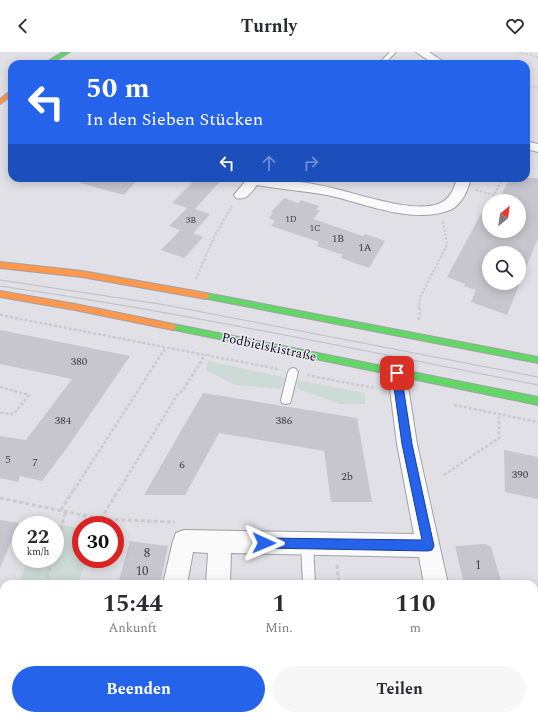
<!DOCTYPE html>
<html lang="de">
<head>
<meta charset="utf-8">
<style>
  body { margin:0; font-family:Spectral,serif; background:#f7f7f7; color:#2b2b33; height:100vh; display:flex; flex-direction:column; font-size:15px; white-space:nowrap }
  * { box-sizing:border-box; margin:0 }
  p { font-size:13px; color:#7c7c81 }
  .icon { flex:none; width:22px; height:22px; fill:none; stroke:currentColor; stroke-width:2; stroke-linecap:round; stroke-linejoin:round }
  .map { position:relative; flex:1; overflow:hidden }
  .side { position:absolute; left:0px; top:528px; width:538px; height:140px; display:flex; flex-direction:column; background:#fff; border-radius:12px 12px 0 0; box-shadow:0 2px 10px #0003 }
  .side>* { flex:none }
  .hud { position:absolute; left:8px; top:8px; width:522px; height:122px; border-radius:12px; box-shadow:0 2px 10px #0003; background:#2563eb; color:#fff; overflow:hidden }
  .needle { width:26px; rotate:29deg }
  .fabs { position:absolute; left:482px; top:142px; display:grid; gap:8px }
  .fabs a { display:grid; place-items:center; width:44px; height:44px; border-radius:50%; background:#fff; box-shadow:0 2px 10px #0003; font-size:20px }
  .speed { position:absolute; left:12px; top:464px; display:flex; gap:8px; font-size:20px; font-weight:700; text-align:center }
  .speed>* { display:grid; place-content:center; width:52px; height:52px; border-radius:50%; background:#fff; box-shadow:0 2px 10px #0003; line-height:1 }
  .speed small { font-size:10px; font-weight:400 }
  .speed .limit { border:6px solid #d22; background:#fff; color:#111 }
  .pin { position:absolute; display:grid; place-items:center; width:34px; height:34px; color:#fff; margin:-17px; border-radius:8px; box-shadow:0 2px 6px #0006 }
  .me { position:absolute; width:44px; margin:-22px; rotate:91deg; stroke-linejoin:round; filter:drop-shadow(0 0 3px #0008) }
  .turn { display:flex; align-items:center; gap:14px; height:84px; padding:0 12px; font-size:18px }
  .turn .icon { width:52px; height:52px; stroke-width:2.5 }
  .turn b { display:block; font-size:28px; line-height:34px }
  .lanes { display:flex; align-items:center; height:38px; padding:0 12px; background:#0003; justify-content:center; gap:20px; direction:ltr }
  .lanes .off { opacity:.35 }
  .eta { display:flex; justify-content:space-evenly; align-items:center; height:68px; text-align:center }
  .eta b { font-size:24px; font-weight:700; line-height:28px }
  .action { display:flex; gap:8px; margin-top:auto; padding:8px 12px }
  .action a { flex:1; height:46px; border-radius:24px; background:#2563eb; color:#fff; font-size:16px; font-weight:700; line-height:46px; text-align:center }
  .action a+a { background:#f7f7f7; color:#2b2b33 }
  header { display:flex; justify-content:space-between; align-items:center; height:52px; padding:0 12px; background:#fff; font-size:18px; font-weight:700 }
  .map>svg:first-child { display:block }
  .green { fill:#cddbd6 }
  .building { fill:#c7c6ce; fill-rule:evenodd }
  .lines { fill:none; stroke-linecap:round; stroke-linejoin:round }
  .lane-casing { stroke:#a2a1a6; stroke-width:2 }
  .street-casing { stroke:#a2a1a6; stroke-width:2 }
  .fast-casing { stroke:#a2a1a6; stroke-width:2 }
  .slow-casing { stroke:#a2a1a6; stroke-width:2 }
  .path-far3 { stroke:#cbcacc; stroke-width:1.5; stroke-dasharray:2 1.5; stroke-linecap:butt }
  .path-far2 { stroke:#cbcacc; stroke-width:2; stroke-dasharray:2.5 1.5; stroke-linecap:butt }
  .path-far1 { stroke:#cbcacc; stroke-width:2.5; stroke-dasharray:3 2; stroke-linecap:butt }
  .path { stroke:#cbcacc; stroke-width:3; stroke-dasharray:4 2.5; stroke-linecap:butt }
  .lane { fill:#fafafb; fill-rule:evenodd }
  .street { fill:#fafafb; fill-rule:evenodd }
  .fast { fill:#63d668; fill-rule:evenodd }
  .slow { fill:#ff974d; fill-rule:evenodd }
  .tram { stroke:#bfbfc1; stroke-width:1 }
  .route { fill:#2563eb; stroke:#184099 }
  .labels { text-anchor:middle; dominant-baseline:central; stroke-width:3; stroke-linejoin:round; paint-order:stroke }
  .far-number-label { font-size:9px; fill:#3f3e43 }
  .number-label { font-size:11px; fill:#3f3e43 }
  .street-label { font-size:13px; fill:#0c0b0f; stroke:#edeaf7 }
  .near-number-label { font-size:13px; fill:#3f3e43 }
</style>
</head>
<body>
<header><svg class="icon" aria-label="back" viewBox="0 0 24 24"><path d="M15 5l-7 7 7 7"/></svg>Turnly<svg class="icon" aria-label="heart" viewBox="0 0 24 24"><path d="M12 20l-8-8c-3-5 5-10 8-4 3-6 11-1 8 4z"/></svg></header>
<div class="map">
<svg width="538" height="668" viewBox="0 0 538 668">
  <rect width="100%" height="100%" fill="#e1e0e6"/>
  <path class="green" d="M208 309 287 326 280 337 235 333 206 318Z
    M296 328 365 341V352H340L298 337Z
    M43 469 81 477V507H86L78 532H19L28 507H55V473H42Z
    M4 570V664H36L35 668H0V580Z
    M288 664H378L379 668H288Z"/>
  <path class="building" d="M81 126H139L124 143 80 131Z
    M197 126H223L195 157 210 162 193 181 203 185 184 206 161 198 180 178 169 174 187 156 172 151Z
    M510 126H538V186L507 263 471 250 476 238 464 234 465 232 447 225 489 147V179H519V149H498ZM489 201H519V231H489Z
    M284 146 298 151 301 148 319 154 316 158 320 159 313 167 363 184 365 182 385 189 369 216 341 206 343 203 317 194 319 190 271 174 275 169 269 166 273 161 271 160Z
    M0 278 130 304 67 396 42 429 20 424 18 430 0 426V384L26 388 72 327 0 312Z
    M203 341 357 366 372 450H331L324 399 219 381 185 443H144Z
    M504 398 538 405V447L505 440Z
    M0 468 19 471 0 516Z
    M130 489 168 494 160 532H118Z
    M486 492 491 495 502 532H464L455 494Z"/>
  <g class="lines">
    <g class="lane-casing">
      <path id="lane" d="M390 0H396L386 10H382V8Z
        M293 316 296 317 298 320 291 348 290 351 286 352 282 351 281 348 288 320 290 317Z
        M307 486 311 488 313 492 315 532H303L301 492 303 488Z"/>
    </g>
    <g class="street-casing">
      <path id="street" d="M416 0H429L447 12H434Z
        M526 89 538 92V100L526 97Z
        M248 126C277 126 308 130 336 137 362 143 413 161 438 152 450 148 454 137 457 126H471C468 138 462 153 450 158 413 173 364 151 327 143 304 139 280 137 257 133 251 140 247 149 236 146L234 143Z
        M397 314 404 316 406 321 417 392 448 532H424L419 505 231 501 230 532H206L208 501 193 500 187 532H163L173 489 176 481 184 478 414 482 397 392 388 321 390 316Z
        M534 581 538 582V608L534 607Z
        M133 664H161L160 668H132Z
        M197 664H225L224 668H196Z
        M449 664H477V668H449Z"/>
    </g>
    <g class="fast-casing">
      <path id="fast" d="M63 0H70L50 12H43Z
        M206 241 538 305V311L203 246 202 244 203 242Z
        M173 272 538 345V353L170 277 169 275Z"/>
    </g>
    <g class="slow-casing">
      <path id="slow" d="M12 38V43L0 52V47Z
        M0 210 82 219 206 241 210 244 206 247 82 225 0 216Z
        M0 239 75 252 173 272 177 275 173 278 75 258 0 245Z"/>
    </g>
    <path class="path-far3" d="M516 0 538 5
      M78 9 87 12
      M526 34 538 36"/>
    <path class="path-far2" d="M476 138 494 143 503 126
      M196 227 214 185 232 154
      M419 257 420 245 447 193 443 169"/>
    <path class="path-far1" d="M0 263 278 317
      M419 268 420 256
      M307 323 374 336
      M0 335 29 343 14 362 0 361
      M454 353 538 370
      M444 423 499 386V362
      M74 438 166 295
      M119 438 177 343 183 338 205 303"/>
    <path class="path" d="M0 446 101 467 175 470
      M61 458 74 437
      M101 467 119 437
      M55 496 66 459
      M337 513 339 532
      M45 532 52 507
      M349 664 351 668
      M5 668 6 664"/>
    <use href="#lane" class="lane"/>
    <use href="#street" class="street"/>
    <use href="#fast" class="fast"/>
    <use href="#slow" class="slow"/>
    <path class="tram" d="M0 228 166 253 538 325
      M0 234C181 260 359 298 538 333"/>
  </g>
  <path class="route" d="M397 318 401 321 412 392 434 494 432 498 428 499 264 496 260 495 258 491 260 487 264 486 422 488 402 392 392 321Z"/>
  <g class="labels">
    <g class="far-number-label">
      <text x="291" y="167">1D</text>
      <text x="191" y="168">3B</text>
      <text x="315" y="176">1C</text>
    </g>
    <g class="number-label">
      <text x="338" y="186">1B</text>
      <text x="365" y="195">1A</text>
      <text x="79" y="309">380</text>
      <text x="63" y="368">384</text>
      <text x="284" y="368">386</text>
      <text x="8" y="407">5</text>
      <text x="35" y="410">7</text>
      <text x="182" y="412">6</text>
      <text x="520" y="422">390</text>
      <text x="347" y="424">2b</text>
    </g>
    <g class="street-label">
      <text transform="translate(269 295) rotate(12)">Podbielskistraße</text>
    </g>
    <g class="near-number-label">
      <text x="147" y="501">8</text>
      <text x="478" y="513">1</text>
      <text x="142" y="519">10</text>
    </g>
  </g>
</svg>
<div class="fabs">
<a><svg class="needle" viewBox="-14 -14 28 28"><path d="M0-13l5 13h-10z" fill="#e53935"/><path d="M0 13l5-13h-10z" fill="#7c7c81"/></svg></a>
<a><svg class="icon" aria-label="search" viewBox="0 0 24 24"><circle cx="10" cy="10" r="6"/><path d="M15 15l6 6"/></svg></a>
</div>
<div class="speed"><div>22<small>km/h</small></div><div class="limit">30</div></div>
<div class="pin" style="left:397px;top:321px;background:#d93025"><svg class="icon" aria-label="arrive" viewBox="0 0 24 24"><path d="M6 21V4h12l-3 4 3 4H6"/></svg></div>
<svg class="me" style="left:264px;top:491px" viewBox="-20 -20 40 40"><path d="M0-17L14 15 0 8-14 15z" fill="#2563eb" stroke="#fff" stroke-width="4"/></svg>
<div class="hud">
<div class="turn"><svg class="icon" aria-label="left" viewBox="0 0 24 24"><path d="M17 20v-9H6M10 6l-5 5 5 5"/></svg><div><b>50 m</b>In den Sieben Stücken</div></div>
<div class="lanes"><svg class="icon" aria-label="left" viewBox="0 0 24 24"><path d="M17 20v-9H6M10 6l-5 5 5 5"/></svg><svg class="icon off" aria-label="ahead" viewBox="0 0 24 24"><path d="M12 20V5M6 11l6-6 6 6"/></svg><svg class="icon off" aria-label="right" viewBox="0 0 24 24"><path d="M7 20v-9h11M14 6l5 5-5 5"/></svg></div>
</div>
<section class="side">
<div class="eta">
<div><b>15:44</b><p>Ankunft</p></div>
<div><b>1</b><p>Min.</p></div>
<div><b>110</b><p>m</p></div>
</div>
<div class="action"><a>Beenden</a><a>Teilen</a></div>
</section>
</div>
</body>
</html>
